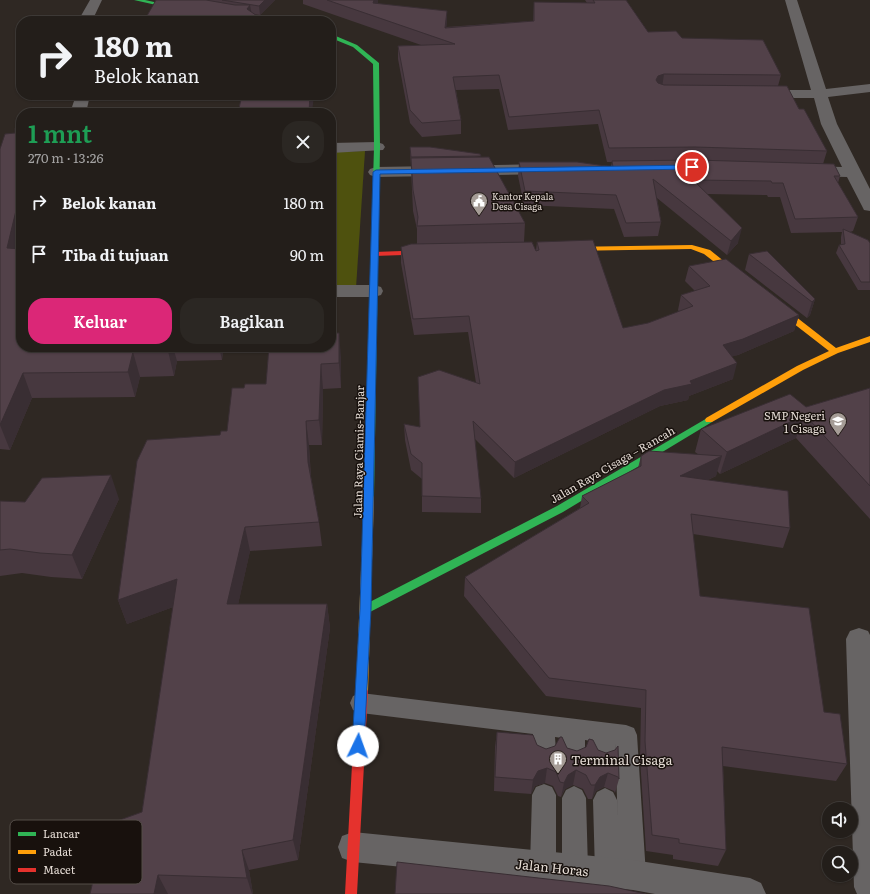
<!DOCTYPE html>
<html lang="id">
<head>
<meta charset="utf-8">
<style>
  body { margin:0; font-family:Literata,serif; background:#2b2723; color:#f1f3f6; height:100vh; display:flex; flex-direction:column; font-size:15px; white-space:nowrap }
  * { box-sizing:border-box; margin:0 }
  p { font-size:13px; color:#a3a2a2 }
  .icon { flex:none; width:22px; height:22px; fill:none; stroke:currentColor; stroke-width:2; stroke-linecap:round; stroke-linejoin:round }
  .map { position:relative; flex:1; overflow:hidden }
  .drawer { position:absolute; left:16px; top:108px; width:320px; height:244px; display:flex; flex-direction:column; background:#231e1a; border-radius:16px; box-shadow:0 1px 3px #0004,0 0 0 1px #403c39 }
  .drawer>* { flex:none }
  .guide { position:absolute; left:16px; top:16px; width:320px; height:84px; border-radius:16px; box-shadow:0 1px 3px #0004,0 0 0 1px #403c39; background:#231e1a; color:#f1f3f6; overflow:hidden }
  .buttons { position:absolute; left:822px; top:802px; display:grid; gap:8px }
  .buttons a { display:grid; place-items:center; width:36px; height:36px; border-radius:50%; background:#231e1a; box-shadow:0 1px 3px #0004,0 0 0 1px #403c39; font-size:20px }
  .pin { position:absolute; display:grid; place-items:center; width:34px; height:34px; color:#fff; margin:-17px; border:2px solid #fff; border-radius:50%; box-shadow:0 1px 4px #0007 }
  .me { position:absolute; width:44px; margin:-22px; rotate:3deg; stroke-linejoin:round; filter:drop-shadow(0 0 3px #0008) }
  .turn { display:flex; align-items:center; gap:14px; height:84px; padding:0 12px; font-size:18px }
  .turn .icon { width:52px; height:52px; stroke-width:2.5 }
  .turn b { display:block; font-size:28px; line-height:34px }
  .round { display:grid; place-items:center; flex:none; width:42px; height:42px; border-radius:16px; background:#2b2723 }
  .head { display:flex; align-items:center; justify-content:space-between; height:68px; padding:0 12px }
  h1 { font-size:24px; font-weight:600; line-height:30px; color:#1e9e55 }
  .primary-button { display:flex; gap:8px; margin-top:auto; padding:8px 12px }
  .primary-button a { flex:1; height:46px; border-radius:16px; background:#db2777; color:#fff; font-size:16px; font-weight:600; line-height:46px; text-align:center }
  .primary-button a+a { background:#2b2723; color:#f1f3f6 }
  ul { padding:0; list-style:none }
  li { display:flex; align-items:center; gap:12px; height:52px; padding:0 12px }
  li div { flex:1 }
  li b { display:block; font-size:15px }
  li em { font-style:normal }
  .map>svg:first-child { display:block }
  .green { fill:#4e510e }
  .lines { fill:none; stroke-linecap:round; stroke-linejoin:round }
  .lane { fill:#676464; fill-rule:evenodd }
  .street { fill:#676464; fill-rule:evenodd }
  .fast { fill:#30b455; fill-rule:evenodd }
  .slow { fill:#ff9f0a; fill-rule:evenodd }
  .jam { fill:#e5322d; fill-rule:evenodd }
  .wall { fill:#47383f }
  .shaded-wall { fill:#392e33 }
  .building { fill:#524149; stroke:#392e33 }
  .route { fill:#1a73e8; stroke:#114b97 }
  .labels { text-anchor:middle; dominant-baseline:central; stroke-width:3; stroke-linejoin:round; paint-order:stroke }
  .far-poi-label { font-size:9px; fill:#e4dbd4; stroke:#18110d; text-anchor:start }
  .poi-label { font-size:11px; fill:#e4dbd4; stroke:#18110d; text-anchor:end }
  .street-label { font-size:11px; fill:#e4dbd4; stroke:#18110d }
  .near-poi-label { font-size:13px; fill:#e4dbd4; stroke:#18110d; text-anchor:start }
  .near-street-label { font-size:13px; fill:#e4dbd4; stroke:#18110d }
  .key { fill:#18110d; stroke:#554e49; stroke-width:1 }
  .key-label { font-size:11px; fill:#e4dbd4 }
</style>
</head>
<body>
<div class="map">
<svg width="870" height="894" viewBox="0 0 870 894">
  <rect width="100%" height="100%" fill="#2f2823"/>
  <path class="green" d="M365 151 356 288H331V152Z"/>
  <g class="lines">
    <path class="lane" d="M361 693 626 725 634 728 637 735 646 875 642 884 633 888 624 884 620 873 617 881 608 885 599 881 595 872 593 800 597 792 605 788 613 792 617 800 618 825 615 744V755L611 763 603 766 595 763 591 755V741L585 740V753L581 761 573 764 565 761 561 753 562 738 555 737 556 751 552 759 544 762 536 759 532 751 533 734 361 713 353 710 350 703 353 696Z
      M544 784 552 787 556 795V866L552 875 543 879 534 875 530 866 532 795 536 787Z
      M574 786 582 790 586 798 588 869 584 878 575 882 566 878 562 869V798L566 790Z"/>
    <path class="street" d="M90 0H102L92 21H78Z
      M785 0H797L826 89 870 84V92L828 97 837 124 870 189V211L864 210 862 206 847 177 807 176 801 174 799 171 801 168 807 166 842 167 821 124 814 98H762L757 97 755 94 757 91 762 90H811Z
      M76 95H90L86 113H70Z
      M377 142 383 144 385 147 383 150 331 153V143Z
      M547 164 553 166 555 169 553 172 547 174 376 177 370 175 368 172 370 169 376 167Z
      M331 285H374L381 287 383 291 381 295 374 297H331Z
      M859 628 868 631 870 635V894H857L854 887 846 639 850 631Z
      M353 832 633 860 750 878 761 883 766 894H655L633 890 353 862 342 858 338 847 342 836Z"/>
    <path class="fast" d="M134 0H145L186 9 183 11Z
      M331 34 357 45 379 63 380 147 374 497 372 500H366L364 497 374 147 373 64 353 47 331 38Z
      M709 417 712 418 713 420 712 422 563 512 370 612 366 613 362 612 361 609 362 606 557 506Z"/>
    <path class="slow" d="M692 245 710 250 746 279 742 281H739L704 254 691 249 567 251 563 249 567 247Z
      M771 302H777L836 348 870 336V342L838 353 803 370 712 422H706L705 420 706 418 797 366 829 351 771 306 770 304Z
      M369 493 372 494 374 497 368 691 366 694 362 696 358 694 356 691 364 497 366 494Z"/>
    <path class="jam" d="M430 250H433V254L374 256 370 254 374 252Z
      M362 686 366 688 368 691 357 894H345L356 691 358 688Z"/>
  </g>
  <path class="wall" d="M156 0H275L260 15Z
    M303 0H378V4L447 11 446 27 533 21 534 2 587 3 585 0H626L648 32 682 38 781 75 778 86 799 109 827 151 823 164 840 176 838 183 858 217 853 231 850 232 870 243V290H858L836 253 839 245H841V237L842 232 791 233 780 197H768L767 195 707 194 738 243 727 255 657 198 661 222 658 236 624 237 614 209 524 205 518 176 519 162 611 166 612 162H607L598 124 508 130 499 89 456 90 461 120V134L422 137 410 123 398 59V46L421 45 303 4Z
    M242 95 312 113H238Z
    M410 147 481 157 525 223 524 242 536 250 537 242 623 328 648 323 679 312 678 310 681 295 695 291 685 281 689 266 799 315 794 331 738 355 732 356 733 379 689 396 688 400 660 406 514 478 475 439 481 498V513L422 512V479L411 470 405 440 404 424 420 427 418 377 476 383 468 332 414 335 401 263V247L417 244V229L413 211Z
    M0 149 21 347H331L341 357V388L323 389 322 445H309L311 477 319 522 322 546 250 551 238 604H327L330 628 298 860 249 870 253 894H90L142 812 173 607 127 624 118 600 220 435 227 431 244 388 266 384 269 349 223 351 222 360 177 361 174 376 140 377 135 397 32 398 10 450 0 449Z
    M749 254 815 299 810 315 807 318 745 270Z
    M870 388V519L796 438 720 474 717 471 716 476 708 480 790 528 783 548 693 534 700 596 824 712 847 764 836 781 723 766 726 850 718 866 673 859V855L646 851 640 758 641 708 546 696 464 596 465 577 580 508 582 496 638 468 641 456 699 455 695 452 701 429 806 407Z
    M119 499 82 579 51 577 22 573 0 576V501L25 502Z
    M497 732 546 749 567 748 577 751 598 750 619 779 615 793 614 791 604 787 596 791 592 799H588L583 789 573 785 565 789 561 797 558 796 553 786 545 783 535 786 531 794 494 791 495 747Z"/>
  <path class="shaded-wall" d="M265 0H275L260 15 259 6Z
    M374 0H378V3L373 16V3Z
    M250 5 253 21 247 9Z
    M447 11V23L445 40V28Z
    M664 74 662 88 656 89V80L658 76Z
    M310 95H314L312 113H309Z
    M21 192V249L7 248 19 198Z
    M742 228 738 243 727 255 731 241Z
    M815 299 810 315 807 318 812 302Z
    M799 315 794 331 738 355 719 360 723 345Z
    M339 333 341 357V388L339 363Z
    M169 347H173L177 361 174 376 168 351Z
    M219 347H223V351L222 360Z
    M133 352 140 377 135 397 128 372Z
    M737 363 733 379 689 396 688 400 660 406 514 478 515 462 664 390 690 381Z
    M321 364 323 389 322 445 319 420Z
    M23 373 32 398 10 450 0 425Z
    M805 415 796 438 720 474 727 452Z
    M306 421 309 445 311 487 308 462Z
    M722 456 716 476 675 495 680 476Z
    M111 475 119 499 82 579 72 555Z
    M245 527 250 551 233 628 227 604Z
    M177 579 184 603 127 624 118 600Z
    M327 604 330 628 298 860 293 840Z
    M547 768 545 783 535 786 531 794 533 780 538 771Z
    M576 770 573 785 565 789 561 797 564 783 568 775Z
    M608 773 604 787 596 791 592 799 595 785 600 777Z
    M242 850 249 870 253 894H252L247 878Z
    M158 875 168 894H154Z"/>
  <path class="building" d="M156 0H206L235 5H250L247 9 263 20V21H144Z
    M222 0H265L259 6Z
    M327 0H374L373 3 447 11 445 28 534 21V2L595 3 593 0H626L648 32 676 31 682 38 763 40 781 75 664 74 658 76 656 80 658 83 664 85 787 86 799 109H804L827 151 695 147 609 148 599 110 509 117 499 75 453 77 461 120 422 123 410 110 398 46 455 44Z
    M242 95H310L309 112 238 113Z
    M15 128H21V192L19 198 7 248 21 249V347H169L168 351 133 352 128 372 23 373 0 425V149L5 134 15 133Z
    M410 147H430L480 154 481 156 411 157Z
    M489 157 525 223 417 226 418 217 413 190 411 158Z
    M695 160 834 164 840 176H834L858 217 795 219 783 183H772L771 181 693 180 742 228 731 241 653 179 661 222 626 223 616 195 525 191 519 162H577L613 167 612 161Z
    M843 229 868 240 870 243V282H861L839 245 845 244Z
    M593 240 623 328 648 323 693 306 681 295 710 286 689 266 726 259 799 315 743 339 723 345 737 363 690 381 692 384 664 390 515 462 473 421 481 498 422 496V463L411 454 404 424 420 427 418 377 439 370 480 384 469 316 413 319 401 247 411 244 532 242 536 251 539 250 537 242Z
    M767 251 815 299 812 302 749 254Z
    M331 333H339V363L321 364 319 420 306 421 308 462 319 522 245 527 227 604H327L293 840 242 850 247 878 158 875 154 894H90L106 825 142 812 177 579 118 600 137 461 147 440 220 435 221 431H227L232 388H244L245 384H266L269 347H331Z
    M870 388V486L805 415 727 452 701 429 790 394 806 407Z
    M649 451 722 456 680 476 788 491 790 528 691 514 700 596 809 608 824 712 840 714 847 764 722 747 726 850 679 843V839L652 835 645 741 646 690 549 678 465 577 589 503 582 496 641 466V456Z
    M111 475 72 555 40 553 10 549 0 550V501L25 502 42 478Z
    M497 732 533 735 537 745 546 749 555 746 560 737H562L567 748 577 751 586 747 589 739 593 740 598 750 606 753 615 750 618 746 619 779 618 777 608 773 600 777 595 785H591L586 775 576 770 568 775 564 783 560 782 556 772 547 768 538 771 533 780 495 777Z
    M397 862 609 886 646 894H395Z"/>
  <path class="route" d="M692 165 695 167 694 169 380 174 371 609 364 746 362 750 358 751 354 750 352 746 360 609 373 172 376 170Z"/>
  <defs>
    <g id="civic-pin" transform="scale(0.9)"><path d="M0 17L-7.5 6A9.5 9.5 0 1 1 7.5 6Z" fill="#a59c96" stroke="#18110d"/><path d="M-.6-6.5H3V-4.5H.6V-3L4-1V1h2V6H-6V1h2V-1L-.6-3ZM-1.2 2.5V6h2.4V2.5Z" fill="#fff"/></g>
    <g id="school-pin" transform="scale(0.9)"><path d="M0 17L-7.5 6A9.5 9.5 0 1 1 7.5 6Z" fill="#a59c96" stroke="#18110d"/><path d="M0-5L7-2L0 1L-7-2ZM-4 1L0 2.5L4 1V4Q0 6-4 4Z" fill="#fff"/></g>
    <g id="building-pin" transform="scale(0.9)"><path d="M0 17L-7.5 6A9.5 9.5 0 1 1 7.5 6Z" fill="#a59c96" stroke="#18110d"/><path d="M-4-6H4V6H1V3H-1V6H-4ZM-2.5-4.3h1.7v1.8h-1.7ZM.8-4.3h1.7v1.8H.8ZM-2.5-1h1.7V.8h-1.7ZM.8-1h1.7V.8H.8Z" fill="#fff"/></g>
  </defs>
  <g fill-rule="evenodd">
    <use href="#civic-pin" x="479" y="201"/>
    <use href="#school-pin" x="838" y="421"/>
    <use href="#building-pin" x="558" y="759"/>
  </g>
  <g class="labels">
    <g class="far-poi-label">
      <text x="492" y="196">Kantor Kepala<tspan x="492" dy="10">Desa Cisaga</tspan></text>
    </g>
    <g class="poi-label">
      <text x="825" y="415">SMP Negeri<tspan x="825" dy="13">1 Cisaga</tspan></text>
    </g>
    <g class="street-label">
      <text transform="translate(358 452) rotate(-89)">Jalan Raya Ciamis-Banjar</text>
      <text transform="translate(612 464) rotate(-30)">Jalan Raya Cisaga – Rancah</text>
    </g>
    <g class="near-poi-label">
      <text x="571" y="759">Terminal Cisaga</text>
    </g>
    <g class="near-street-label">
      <text transform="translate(552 867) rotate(6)">Jalan Horas</text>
    </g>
  </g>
  <rect x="10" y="820" width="132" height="64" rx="6" class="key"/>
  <rect x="18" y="832" width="18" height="4" fill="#30b455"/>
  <rect x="18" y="850" width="18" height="4" fill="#ff9f0a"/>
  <rect x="18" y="868" width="18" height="4" fill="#e5322d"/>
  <g class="key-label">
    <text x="43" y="838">Lancar</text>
    <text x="43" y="856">Padat</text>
    <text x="43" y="874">Macet</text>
  </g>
</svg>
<div class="buttons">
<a><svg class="icon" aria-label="sound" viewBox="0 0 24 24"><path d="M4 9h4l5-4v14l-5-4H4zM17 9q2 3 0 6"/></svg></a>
<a><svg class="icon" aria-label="search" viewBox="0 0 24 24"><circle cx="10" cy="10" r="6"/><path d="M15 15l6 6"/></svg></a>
</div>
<div class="pin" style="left:692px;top:167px;background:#d93025"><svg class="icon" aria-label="arrive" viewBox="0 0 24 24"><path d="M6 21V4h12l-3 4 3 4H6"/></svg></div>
<svg class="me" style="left:358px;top:746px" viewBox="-20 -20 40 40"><circle r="19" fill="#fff"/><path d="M0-13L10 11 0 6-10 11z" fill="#1a73e8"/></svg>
<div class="guide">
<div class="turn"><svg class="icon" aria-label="right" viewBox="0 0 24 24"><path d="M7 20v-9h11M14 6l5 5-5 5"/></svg><div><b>180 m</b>Belok kanan</div></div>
</div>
<section class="drawer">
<div class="head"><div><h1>1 mnt</h1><p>270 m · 13:26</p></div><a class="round"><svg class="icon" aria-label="close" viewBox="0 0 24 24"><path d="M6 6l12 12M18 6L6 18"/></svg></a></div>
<ul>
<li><svg class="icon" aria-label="right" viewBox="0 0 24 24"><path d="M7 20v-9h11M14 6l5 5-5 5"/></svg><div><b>Belok kanan</b></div><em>180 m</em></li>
<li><svg class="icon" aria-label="arrive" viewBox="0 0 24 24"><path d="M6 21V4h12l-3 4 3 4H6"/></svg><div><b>Tiba di tujuan</b></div><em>90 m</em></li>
</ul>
<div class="primary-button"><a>Keluar</a><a>Bagikan</a></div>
</section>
</div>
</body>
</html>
